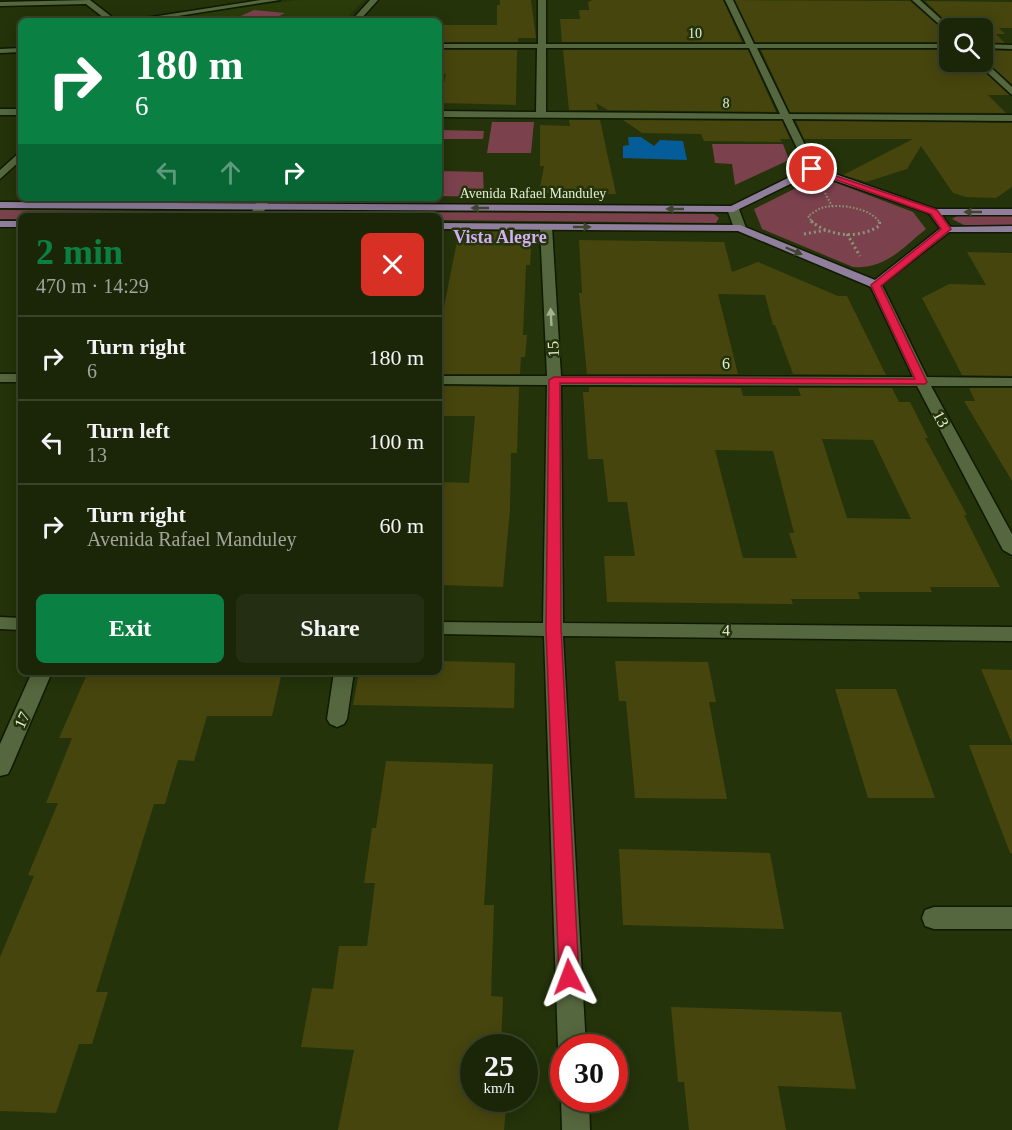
<!DOCTYPE html>
<html lang="en">
<head>
<meta charset="utf-8">
<style>
  body { margin:0; font-family:Georgia,serif; background:#242e12; color:#f1f3f6; height:100vh; display:flex; flex-direction:column; font-size:22px; white-space:nowrap }
  * { box-sizing:border-box; margin:0 }
  p { font-size:20px; color:#a0a59c }
  .icon { flex:none; width:33px; height:33px; fill:none; stroke:currentColor; stroke-width:2; stroke-linecap:round; stroke-linejoin:round }
  .map { position:relative; flex:1; overflow:hidden }
  .details { position:absolute; left:18px; top:213px; width:424px; height:462px; display:flex; flex-direction:column; background:#1b2608; border-radius:9px; box-shadow:0 3px 15px #0003,0 0 0 2px #394329 }
  .details>* { flex:none }
  .top-card { position:absolute; left:18px; top:18px; width:424px; height:183px; border-radius:9px; box-shadow:0 3px 15px #0003,0 0 0 2px #394329; background:#0b8043; color:#fff; overflow:hidden }
  .tools { position:absolute; left:939px; top:18px; display:grid; gap:12px }
  .tools a { display:grid; place-items:center; width:54px; height:54px; border-radius:9px; background:#1b2608; box-shadow:0 3px 15px #0003,0 0 0 2px #394329; font-size:30px }
  .speed { position:absolute; left:460px; top:1034px; display:flex; gap:12px; font-size:30px; font-weight:700; text-align:center }
  .speed>* { display:grid; place-content:center; width:78px; height:78px; border-radius:50%; background:#1b2608; box-shadow:0 3px 15px #0003,0 0 0 2px #394329; line-height:1 }
  .speed small { font-size:15px; font-weight:400 }
  .speed .limit { border:9px solid #d22; background:#fff; color:#111 }
  .pin { position:absolute; display:grid; place-items:center; width:51px; height:51px; color:#fff; margin:-26px; border:3px solid #fff; border-radius:50%; box-shadow:0 2px 6px #0007 }
  .me { position:absolute; width:66px; margin:-33px; rotate:357deg; stroke-linejoin:round; filter:drop-shadow(0 0 4px #0008) }
  .turn { display:flex; align-items:center; gap:21px; height:126px; padding:0 18px; font-size:27px }
  .turn .icon { width:78px; height:78px; stroke-width:2.5 }
  .turn b { display:block; font-size:42px; line-height:51px }
  .lanes { display:flex; align-items:center; height:57px; padding:0 18px; background:#0003; justify-content:center; gap:30px; direction:ltr }
  .lanes .off { opacity:.35 }
  .round { display:grid; place-items:center; flex:none; width:63px; height:63px; border-radius:9px; background:#242e12 }
  .summary { display:flex; align-items:center; justify-content:space-between; height:102px; padding:0 18px }
  h1 { font-size:36px; font-weight:800; line-height:45px; color:#0b8043 }
  .action { display:flex; gap:12px; margin-top:auto; padding:12px 18px }
  .action a { flex:1; height:69px; border-radius:9px; background:#0b8043; color:#fff; font-size:24px; font-weight:800; line-height:69px; text-align:center }
  .action a+a { background:#242e12; color:#f1f3f6 }
  ul { padding:0; list-style:none }
  li { display:flex; align-items:center; gap:18px; height:84px; padding:0 18px; border-top:2px solid #394329 }
  li div { flex:1 }
  li b { display:block; font-size:22px }
  li em { font-style:normal }
  .map>svg:first-child { display:block }
  .built { fill:#2a3c0a }
  .green { fill:#7b424e }
  .water { fill:#045c99 }
  .building { fill:#47450e; fill-rule:evenodd }
  .lines { fill:none; stroke-linecap:round; stroke-linejoin:round }
  .minor-casing { stroke:#0f1a00; stroke-width:3 }
  .major-casing { stroke:#0f1a00; stroke-width:3 }
  .path-far1 { stroke:#8a9777; stroke-width:2; stroke-dasharray:1.5 2; stroke-linecap:butt }
  .path { stroke:#8a9777; stroke-width:3; stroke-dasharray:2 3; stroke-linecap:butt }
  .minor { fill:#55673e; fill-rule:evenodd }
  .major { fill:#907e9d; fill-rule:evenodd }
  .oneway { fill:#3f462f }
  .oneway2 { fill:#a4b292 }
  .route { fill:#e11d48; stroke:#92132f; stroke-width:1.5 }
  .labels { text-anchor:middle; dominant-baseline:central; stroke-width:5; stroke-linejoin:round; paint-order:stroke }
  .far-street-label { font-size:14px; fill:#e4efd7; stroke:#24330a }
  .street-label { font-size:16px; fill:#e4efd7; stroke:#24330a }
  .far-district-label { font-size:18px; font-weight:bold; fill:#d1aff2; stroke:#24330a }
</style>
</head>
<body>
<div class="map">
<svg width="1012" height="1130" viewBox="0 0 1012 1130">
  <rect width="100%" height="100%" fill="#24330a"/>
  <path class="built" d="M298 0H364L344 21H145Z"/>
  <path class="green" d="M254 10 285 13 269 21H230Z
    M492 122H534L531 153H487Z
    M440 130 484 131 483 139H440Z
    M712 144H783L789 160 735 185 732 164 715 163Z
    M440 171 483 172 484 197 440 196Z
    M819 181 834 182 913 212 926 229C901 249 886 269 853 267L762 229 754 209 806 183Z
    M0 210 714 214 719 218 716 223 440 220V216H21V219H0Z
    M957 216H1012V225H964L952 219Z"/>
  <path class="water" d="M628 137H641L654 146 660 140 683 141 687 160 623 158V146L629 145Z"/>
  <path class="building" d="M500 0H531L536 38H518V42H440V25H497V5H500Z
    M592 0H723L742 42H562L560 19H580L579 10H589L588 2Z
    M735 0 910 1 950 36V42H755Z
    M925 1 1012 2V28H999L1005 34H996L1005 43 982 42V28H953Z
    M440 50H517L516 105 440 103 446 74H440Z
    M563 50H748L776 112 608 110 596 103 598 110H569Z
    M761 50H950V62H974L1009 95H988L1006 113 790 112Z
    M982 50 1012 51V84L982 58Z
    M569 120H600L616 194 539 193 544 166H540V125L570 126Z
    M623 120 782 121 790 139H780L782 142 704 141 701 134 642 133Z
    M796 121 1012 123V187L996 198 966 197 953 193 921 146 907 169 866 182 843 175 913 139H804Z
    M459 231 532 232 530 265H526L523 335H527L525 357H521L520 374H440V307H444Z
    M579 240 724 242 732 272 758 262 838 296H847L886 375 793 374 775 325H773L765 295 718 294 738 374H587L579 293H582Z
    M967 252 1012 253V376L962 375 922 298 949 284 986 285Z
    M440 386 519 387 517 453H511L510 509 503 587 440 585V482L469 483 475 416H440Z
    M589 387 741 388 743 396H801L798 388H892L899 402H910L928 438H925L967 515H964L1000 587H930L932 592H858L860 599H791L793 604 607 602 604 556H635L627 502H608L603 459H588L583 392H589ZM822 439 873 440 911 519 847 518ZM715 450 773 451 794 533H789L797 558H743Z
    M969 388H1012V481L964 401H975Z
    M440 661 515 663 514 708 353 705 359 672H440Z
    M615 661 708 662 716 702H709L727 799 635 798 626 701H619Z
    M981 669 1012 670V743Z
    M88 672H282L272 716H207L194 761 178 760 165 804H154L96 992H108L92 1044H79L56 1113 0 1111V957L34 876 28 875 58 803H46L72 738H59Z
    M835 689H896L935 798H868Z
    M969 745H1012V853H1010Z
    M386 761 493 764 484 905H494L491 996 503 997 501 1047H474V1098H507L504 1130H338L354 1050 301 1047 312 988 333 989 339 946H367L375 883H364L372 828H376Z
    M619 849 770 853 784 929 623 925Z
    M671 1007 841 1012 856 1089 778 1086 786 1130H689L684 1082H678Z"/>
  <g class="lines">
    <g class="minor-casing">
      <path id="minor" d="M90 0 117 21H108L86 4 0 6V2Z
        M261 0H280L146 21H126Z
        M370 0H378L359 21H351Z
        M538 0H546V44H746L725 0H733L754 44H950V48H757L789 114 1012 115V121L792 119 817 169 812 172 807 169 783 119 440 117V111L536 112 537 48H440V44H538ZM546 48H749L780 114 546 112Z
        M912 0H920L951 28 950 34Z
        M982 44 1012 45V49L982 48Z
        M21 48V52L0 53V49Z
        M983 60 1012 87V95L976 62Z
        M0 109H21V115H0Z
        M21 151V160L0 179V170Z
        M258 198H270L262 216H250Z
        M733 206 739 209 746 228 744 230 734 228 727 209Z
        M930 210H938L952 229 950 231H942L928 212Z
        M546 224 552 227 561 376 913 377 870 285 876 281 882 285 927 377 1012 378V386H931L1012 534V555L1003 550 917 386 561 385 563 623 1012 627V641L563 636 586 1047H564V1057L558 1047 544 636 440 634V622L543 623 547 385 440 384V376H547L540 227Z
        M0 374H21V382H0Z
        M0 617 21 618V630L0 629Z
        M32 672H52L11 768 8 774 0 776V744Z
        M334 672H354L347 719 344 724 337 727 330 724 327 719Z
        M934 907H1012V929H934L925 926 922 918 925 910Z
        M564 1091V1098H589L590 1130H562L561 1098Z"/>
    </g>
    <g class="major-casing">
      <path id="major" d="M812 166 935 209H1012V215H934L813 173 733 212 0 208V202L731 206Z
        M0 221H21V227H0Z
        M440 223 740 225 875 280 942 227 1012 226V232H949L876 289 738 231 440 229Z"/>
    </g>
    <path class="path-far1" d="M825 193 832 206
      M813 223 808 216C813 213 819 208 825 207 842 204 871 208 880 223"/>
    <path class="path" d="M811 221C830 237 859 239 879 226L880 221
      M804 234 826 230
      M847 234 860 256"/>
    <use href="#minor" class="minor"/>
    <use href="#major" class="major"/>
  </g>
  <defs><path id="oneway-solid" d="M-6-.8H1V-3.2L6.5 0L1 3.2V.8H-6Z" transform="scale(1.5)"/></defs>
  <g class="oneway">
    <use href="#oneway-solid" transform="translate(480 208) rotate(-180)"/>
    <use href="#oneway-solid" transform="translate(675 209) rotate(-180)"/>
    <use href="#oneway-solid" transform="translate(973 212) rotate(-180)"/>
    <use href="#oneway-solid" transform="translate(582 227)"/>
    <use href="#oneway-solid" transform="translate(794 251) rotate(23)"/>
  </g>
  <use class="oneway2" href="#oneway-solid" transform="translate(551 317) rotate(-93)"/>
  <path class="route" d="M809 167 937 210 951 229 881 286 927 382 925 384 560 383 561 628 579 977 576 983 569 986 562 983 559 977 546 628 549 380 554 377 915 379 871 285 941 229 931 214 809 170Z"/>
  <g class="labels">
    <g class="far-street-label">
      <text x="695" y="33">10</text>
      <text transform="translate(726 103) rotate(1)">8</text>
      <text x="533" y="193">Avenida Rafael Manduley</text>
    </g>
    <g class="street-label">
      <text transform="translate(553 349) rotate(-93)">15</text>
      <text x="726" y="363">6</text>
      <text transform="translate(941 419) rotate(62)">13</text>
      <text transform="translate(726 630) rotate(1)">4</text>
      <text transform="translate(22 720) rotate(-65)">17</text>
    </g>
    <g class="far-district-label">
      <text x="500" y="237">Vista Alegre</text>
    </g>
  </g>
</svg>
<div class="tools">
<a><svg class="icon" aria-label="search" viewBox="0 0 24 24"><circle cx="10" cy="10" r="6"/><path d="M15 15l6 6"/></svg></a>
</div>
<div class="speed"><div>25<small>km/h</small></div><div class="limit">30</div></div>
<div class="pin" style="left:812px;top:169px;background:#d93025"><svg class="icon" aria-label="arrive" viewBox="0 0 24 24"><path d="M6 21V4h12l-3 4 3 4H6"/></svg></div>
<svg class="me" style="left:569px;top:977px" viewBox="-20 -20 40 40"><path d="M0-17L14 15 0 8-14 15z" fill="#e11d48" stroke="#fff" stroke-width="4"/></svg>
<div class="top-card">
<div class="turn"><svg class="icon" aria-label="right" viewBox="0 0 24 24"><path d="M7 20v-9h11M14 6l5 5-5 5"/></svg><div><b>180 m</b>6</div></div>
<div class="lanes"><svg class="icon off" aria-label="left" viewBox="0 0 24 24"><path d="M17 20v-9H6M10 6l-5 5 5 5"/></svg><svg class="icon off" aria-label="ahead" viewBox="0 0 24 24"><path d="M12 20V5M6 11l6-6 6 6"/></svg><svg class="icon" aria-label="right" viewBox="0 0 24 24"><path d="M7 20v-9h11M14 6l5 5-5 5"/></svg></div>
</div>
<section class="details">
<div class="summary"><div><h1>2 min</h1><p>470 m · 14:29</p></div><a class="round" style="background:#d93025;color:#fff"><svg class="icon" aria-label="close" viewBox="0 0 24 24"><path d="M6 6l12 12M18 6L6 18"/></svg></a></div>
<ul>
<li><svg class="icon" aria-label="right" viewBox="0 0 24 24"><path d="M7 20v-9h11M14 6l5 5-5 5"/></svg><div><b>Turn right</b><p>6</p></div><em>180 m</em></li>
<li><svg class="icon" aria-label="left" viewBox="0 0 24 24"><path d="M17 20v-9H6M10 6l-5 5 5 5"/></svg><div><b>Turn left</b><p>13</p></div><em>100 m</em></li>
<li><svg class="icon" aria-label="right" viewBox="0 0 24 24"><path d="M7 20v-9h11M14 6l5 5-5 5"/></svg><div><b>Turn right</b><p>Avenida Rafael Manduley</p></div><em>60 m</em></li>
</ul>
<div class="action"><a>Exit</a><a>Share</a></div>
</section>
</div>
</body>
</html>
